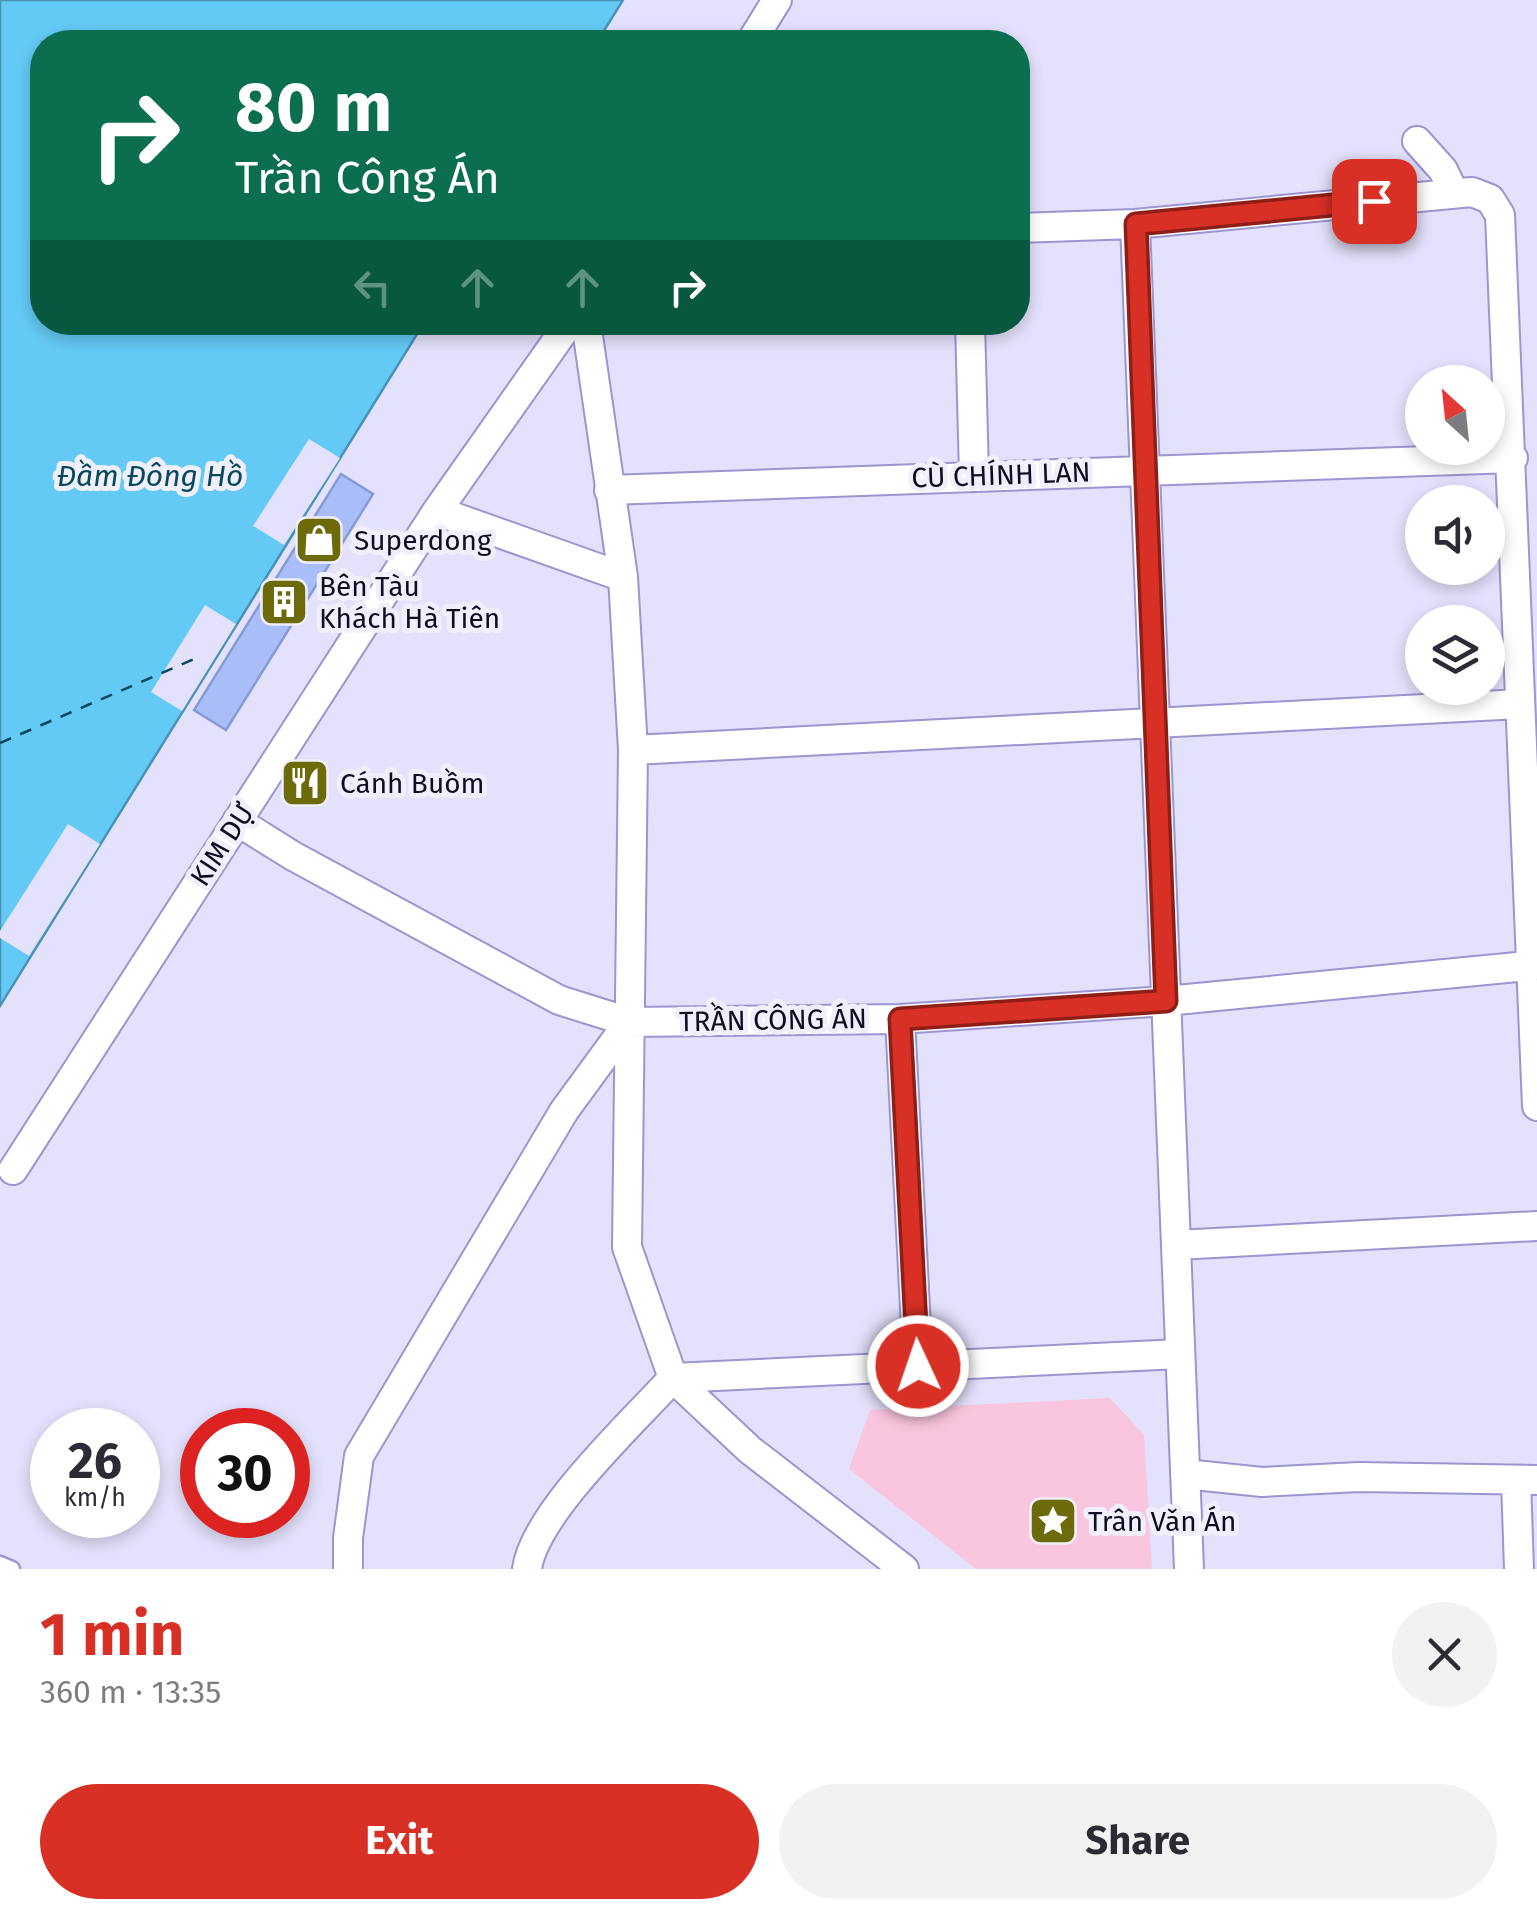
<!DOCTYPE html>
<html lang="en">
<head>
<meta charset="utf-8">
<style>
  body { margin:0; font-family:"Fira Sans",sans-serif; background:#f2f2f3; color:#2b2b33; height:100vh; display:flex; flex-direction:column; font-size:38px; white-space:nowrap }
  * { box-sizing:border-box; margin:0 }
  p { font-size:32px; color:#7c7c81 }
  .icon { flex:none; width:55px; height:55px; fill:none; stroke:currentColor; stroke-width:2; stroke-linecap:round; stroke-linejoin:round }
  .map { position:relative; height:1569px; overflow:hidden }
  .details { display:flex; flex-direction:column; background:#fff; flex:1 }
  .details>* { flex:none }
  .hud { position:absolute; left:30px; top:30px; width:1000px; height:305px; border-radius:40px; box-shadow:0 5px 15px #0003; background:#0b6e4f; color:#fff; overflow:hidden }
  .needle { width:65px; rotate:333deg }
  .tools { position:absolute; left:1405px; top:365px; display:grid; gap:20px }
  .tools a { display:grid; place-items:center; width:100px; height:100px; border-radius:50%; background:#fff; box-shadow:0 5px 15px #0003; font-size:50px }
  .speed { position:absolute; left:30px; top:1408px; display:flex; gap:20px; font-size:50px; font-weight:700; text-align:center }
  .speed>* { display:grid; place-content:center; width:130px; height:130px; border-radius:50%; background:#fff; box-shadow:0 5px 15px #0003; line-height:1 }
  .speed small { font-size:25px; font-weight:400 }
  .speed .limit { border:15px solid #d22; background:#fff; color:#111 }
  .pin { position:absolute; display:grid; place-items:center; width:85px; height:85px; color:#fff; margin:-42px; border-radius:20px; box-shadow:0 5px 15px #0006 }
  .me { position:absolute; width:110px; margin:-55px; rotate:357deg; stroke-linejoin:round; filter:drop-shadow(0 0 8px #0008) }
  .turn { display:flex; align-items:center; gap:35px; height:210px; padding:0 40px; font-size:45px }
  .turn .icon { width:130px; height:130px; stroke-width:2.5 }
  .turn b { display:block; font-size:70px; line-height:85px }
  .lanes { display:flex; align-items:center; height:95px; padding:0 40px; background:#0003; justify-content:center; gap:50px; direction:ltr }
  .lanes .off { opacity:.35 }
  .round { display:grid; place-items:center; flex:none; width:105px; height:105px; border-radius:52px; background:#f2f2f3 }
  .summary { display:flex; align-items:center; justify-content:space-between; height:170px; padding:0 40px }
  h1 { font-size:60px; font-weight:700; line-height:75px; color:#d93025 }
  .action { display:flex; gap:20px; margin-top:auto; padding:20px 40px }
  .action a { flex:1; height:115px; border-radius:60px; background:#d93025; color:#fff; font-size:40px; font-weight:700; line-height:115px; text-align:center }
  .action a+a { background:#f2f2f3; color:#2b2b33 }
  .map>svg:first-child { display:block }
  .green { fill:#fac5de }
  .water { fill:#63caf6; stroke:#4a91b7; stroke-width:2.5 }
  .pier { fill:#e3e1fb }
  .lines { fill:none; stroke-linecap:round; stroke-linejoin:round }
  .ferry { stroke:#09475d; stroke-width:2.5; stroke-dasharray:12 10; stroke-linecap:butt }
  .building { fill:#a9bef8; stroke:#869bd5; stroke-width:2.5 }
  .lane-casing { stroke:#9b95d1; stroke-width:19 }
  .street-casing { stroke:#9b95d1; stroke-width:32 }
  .lane { stroke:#fff; stroke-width:14 }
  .street { stroke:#fff; stroke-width:28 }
  .route-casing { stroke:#8d1f18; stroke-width:25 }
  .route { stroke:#d93025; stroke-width:18 }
  .labels { text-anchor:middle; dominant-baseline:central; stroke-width:10; stroke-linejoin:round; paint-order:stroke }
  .street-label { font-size:28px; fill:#100d23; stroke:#f0f0fd }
  .poi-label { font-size:28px; fill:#100d23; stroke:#f0f0fd; text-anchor:start }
  .water-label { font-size:30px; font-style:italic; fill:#09475d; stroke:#f0f0fd }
</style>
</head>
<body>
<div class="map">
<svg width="1537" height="1569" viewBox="0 0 1537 1569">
  <rect width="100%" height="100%" fill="#e3e1fb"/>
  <path class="green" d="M1110 1398 1144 1435 1152 1569H976L849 1469 870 1410Z"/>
  <path class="water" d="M0 0H623L597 42H42V322L424 323 0 1006Z"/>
  <path class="pier" d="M309 439 340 458 284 545 253 526Z
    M205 605 236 624 182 711 151 692Z
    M68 824 100 844 29 956 0 938V931Z"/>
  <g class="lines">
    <path class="ferry" d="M0 743 194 659"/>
  </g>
  <path class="building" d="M341 474 373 494 226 730 194 710Z"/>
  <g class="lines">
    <g class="lane-casing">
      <path id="lane" d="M0 1564 12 1569"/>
    </g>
    <g class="street-casing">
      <path id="street" d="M751 42 777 0
        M1417 141 1443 170 1454 193
        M1135 224 1189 1569
        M1018 228 1135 224 1472 192 1490 199 1500 215 1537 1106
        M586 322 623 577 633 750 627 1247 673 1378 750 1450 904 1569
        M970 322 974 476
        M609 490 1513 458
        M437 511 623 577
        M633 750 1520 704
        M237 821 293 856 559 1000 629 1022 900 1019 1166 1001 1537 965
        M900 1019 918 1366
        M13 1170 437 511 570 322
        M1176 1245 1537 1226
        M1185 1474 1262 1482 1359 1477 1537 1480
        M1516 1480 1519 1569
        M348 1569V1538L359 1456 564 1111 629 1022
        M527 1569C534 1514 634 1421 673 1378L1180 1354"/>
    </g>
    <use href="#lane" class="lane"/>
    <use href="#street" class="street"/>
  </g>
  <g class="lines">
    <g class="route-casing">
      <path id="route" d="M918 1366 900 1019 1166 1001 1136 224 1374 201"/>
    </g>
    <use href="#route" class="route"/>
  </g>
  <defs>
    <g id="shop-square" transform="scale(2.5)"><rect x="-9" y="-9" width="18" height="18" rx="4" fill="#6d6b09" stroke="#f0f0fd"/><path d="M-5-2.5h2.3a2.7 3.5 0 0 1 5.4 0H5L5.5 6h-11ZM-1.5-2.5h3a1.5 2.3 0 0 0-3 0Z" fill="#fff"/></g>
    <g id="building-square" transform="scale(2.5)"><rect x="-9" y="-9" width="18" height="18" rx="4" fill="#6d6b09" stroke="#f0f0fd"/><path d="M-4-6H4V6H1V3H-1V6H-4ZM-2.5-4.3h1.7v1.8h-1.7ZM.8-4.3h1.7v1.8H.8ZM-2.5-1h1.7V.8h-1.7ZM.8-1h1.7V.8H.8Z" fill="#fff"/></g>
    <g id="restaurant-square" transform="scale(2.5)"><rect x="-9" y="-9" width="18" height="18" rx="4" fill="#6d6b09" stroke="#f0f0fd"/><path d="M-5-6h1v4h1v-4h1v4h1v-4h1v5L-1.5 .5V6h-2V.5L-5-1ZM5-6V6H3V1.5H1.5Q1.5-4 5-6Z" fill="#fff"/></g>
    <g id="sight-square" transform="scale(2.5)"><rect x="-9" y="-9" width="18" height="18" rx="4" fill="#6d6b09" stroke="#f0f0fd"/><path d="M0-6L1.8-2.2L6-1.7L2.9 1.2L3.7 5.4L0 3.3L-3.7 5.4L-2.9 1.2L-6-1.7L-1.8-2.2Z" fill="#fff"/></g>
  </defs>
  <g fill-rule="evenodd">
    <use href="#shop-square" x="319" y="540"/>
    <use href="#building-square" x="284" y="602"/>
    <use href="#restaurant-square" x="305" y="783"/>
    <use href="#sight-square" x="1053" y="1521"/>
  </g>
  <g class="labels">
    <g class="street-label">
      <text transform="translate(1001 475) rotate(-2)">CÙ CHÍNH LAN</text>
      <text transform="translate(222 845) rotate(-57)">KIM DỰ</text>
      <text transform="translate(773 1020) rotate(-1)">TRẦN CÔNG ÁN</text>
    </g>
    <g class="poi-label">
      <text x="354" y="540">Superdong</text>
      <text x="319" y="586">Bên Tàu<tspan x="319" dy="32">Khách Hà Tiên</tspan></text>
      <text x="340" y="783">Cánh Buồm</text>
      <text x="1088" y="1521">Trân Vǎn Án</text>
    </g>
    <g class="water-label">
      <text x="150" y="476">Đầm Đông Hồ</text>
    </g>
  </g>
</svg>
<div class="tools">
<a><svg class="needle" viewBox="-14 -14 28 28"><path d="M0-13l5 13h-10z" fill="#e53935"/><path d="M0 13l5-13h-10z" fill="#7c7c81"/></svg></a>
<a><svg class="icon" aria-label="sound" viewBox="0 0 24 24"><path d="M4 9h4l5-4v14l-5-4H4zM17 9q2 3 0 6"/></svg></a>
<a><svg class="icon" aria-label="layers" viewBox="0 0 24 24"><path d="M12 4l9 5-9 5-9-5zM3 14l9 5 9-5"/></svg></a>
</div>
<div class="speed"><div>26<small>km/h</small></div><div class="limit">30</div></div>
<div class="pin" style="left:1374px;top:201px;background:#d93025"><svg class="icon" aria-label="arrive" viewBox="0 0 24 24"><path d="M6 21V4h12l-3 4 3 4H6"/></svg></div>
<svg class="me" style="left:918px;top:1366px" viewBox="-20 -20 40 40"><circle r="17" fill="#d93025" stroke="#fff" stroke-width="3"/><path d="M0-11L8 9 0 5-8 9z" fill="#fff"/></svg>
<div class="hud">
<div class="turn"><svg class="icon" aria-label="right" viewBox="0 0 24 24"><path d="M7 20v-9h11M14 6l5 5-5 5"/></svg><div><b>80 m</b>Trần Công Án</div></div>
<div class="lanes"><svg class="icon off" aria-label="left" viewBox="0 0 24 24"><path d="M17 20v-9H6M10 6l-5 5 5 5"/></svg><svg class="icon off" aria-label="ahead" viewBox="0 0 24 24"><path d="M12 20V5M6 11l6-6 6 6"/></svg><svg class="icon off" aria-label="ahead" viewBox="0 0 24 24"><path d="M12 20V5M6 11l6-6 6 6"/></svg><svg class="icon" aria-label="right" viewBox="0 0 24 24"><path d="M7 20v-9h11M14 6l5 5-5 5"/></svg></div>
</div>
</div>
<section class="details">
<div class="summary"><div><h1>1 min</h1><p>360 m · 13:35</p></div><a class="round"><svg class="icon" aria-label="close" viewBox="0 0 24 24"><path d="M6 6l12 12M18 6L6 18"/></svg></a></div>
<div class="action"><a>Exit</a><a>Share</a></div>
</section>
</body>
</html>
